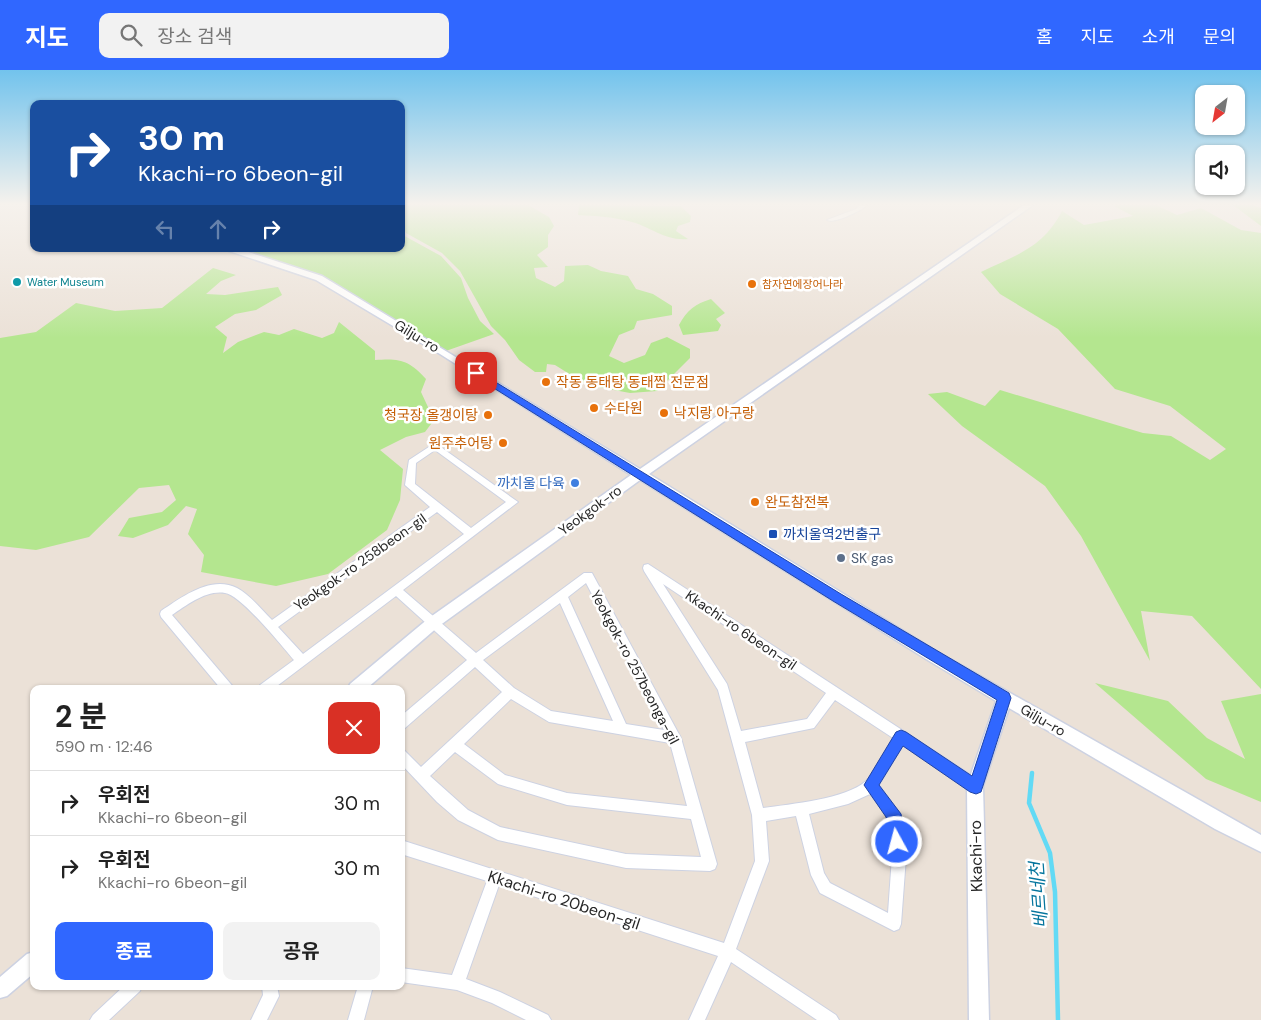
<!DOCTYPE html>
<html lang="ko">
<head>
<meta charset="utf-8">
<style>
  body { margin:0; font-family:"DM Sans","Noto Sans KR",sans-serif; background:#f2f2f2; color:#222; height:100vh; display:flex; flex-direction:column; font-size:19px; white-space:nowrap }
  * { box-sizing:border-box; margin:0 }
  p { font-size:16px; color:#767676 }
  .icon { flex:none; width:28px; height:28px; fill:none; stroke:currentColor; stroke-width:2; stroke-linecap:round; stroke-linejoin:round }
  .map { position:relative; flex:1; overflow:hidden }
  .panel { position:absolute; left:30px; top:615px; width:375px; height:305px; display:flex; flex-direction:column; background:#fff; border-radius:10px; box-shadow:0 1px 4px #0004 }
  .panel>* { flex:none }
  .top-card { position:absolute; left:30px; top:30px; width:375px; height:152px; border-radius:10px; box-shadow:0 1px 4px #0004; background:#1a4fa0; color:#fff; overflow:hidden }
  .needle { width:32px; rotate:211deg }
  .buttons { position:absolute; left:1195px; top:15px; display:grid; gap:10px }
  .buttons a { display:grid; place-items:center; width:50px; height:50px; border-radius:10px; background:#fff; box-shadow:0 1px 4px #0004; font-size:25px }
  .pin { position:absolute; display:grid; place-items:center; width:42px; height:42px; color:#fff; margin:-21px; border-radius:10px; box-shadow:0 2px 8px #0006 }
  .me { position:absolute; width:55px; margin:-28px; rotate:353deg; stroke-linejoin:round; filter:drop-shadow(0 0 4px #0008) }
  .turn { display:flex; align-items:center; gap:18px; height:105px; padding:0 25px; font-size:22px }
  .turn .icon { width:65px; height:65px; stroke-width:2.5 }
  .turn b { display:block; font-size:35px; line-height:42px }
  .lanes { display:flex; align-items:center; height:48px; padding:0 25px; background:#0003; justify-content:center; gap:25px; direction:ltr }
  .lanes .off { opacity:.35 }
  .round { display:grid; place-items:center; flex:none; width:52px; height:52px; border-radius:10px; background:#f2f2f2 }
  .overview { display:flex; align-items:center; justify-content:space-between; height:85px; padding:0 25px }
  h1 { font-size:30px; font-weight:700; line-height:38px }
  .primary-button { display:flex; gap:10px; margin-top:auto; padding:10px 25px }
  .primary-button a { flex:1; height:58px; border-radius:10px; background:#3067ff; color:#fff; font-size:20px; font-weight:700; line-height:58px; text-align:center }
  .primary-button a+a { background:#f2f2f2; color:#222 }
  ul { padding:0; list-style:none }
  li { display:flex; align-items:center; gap:15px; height:65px; padding:0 25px; border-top:1px solid #e0e0e0 }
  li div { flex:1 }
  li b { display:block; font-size:19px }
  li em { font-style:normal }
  header { display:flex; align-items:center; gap:30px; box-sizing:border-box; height:70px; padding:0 25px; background:#3067ff; color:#fff }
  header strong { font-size:24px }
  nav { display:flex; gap:28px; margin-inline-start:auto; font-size:18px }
  .search { width:350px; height:45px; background:#f2f2f2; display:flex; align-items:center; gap:12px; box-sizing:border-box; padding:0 18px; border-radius:10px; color:#767676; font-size:19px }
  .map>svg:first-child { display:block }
  .green { fill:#b4e68f }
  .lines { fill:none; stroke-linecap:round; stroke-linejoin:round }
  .stream { stroke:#62daf5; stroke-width:4.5 }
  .minor-casing { stroke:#cdd2e2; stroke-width:2 }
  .tertiary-casing { stroke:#cdd2e2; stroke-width:3 }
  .minor { fill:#fff; fill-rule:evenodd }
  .tertiary { fill:#fff; fill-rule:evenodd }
  .route { fill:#3067ff; stroke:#1f43a6 }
  .culture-dot { fill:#0f9aa8; stroke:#fff; stroke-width:2 }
  .food-dot { fill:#e8710a; stroke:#fff; stroke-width:2 }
  .shop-dot { fill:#3f7fe0; stroke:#fff; stroke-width:2 }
  .transit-dot { fill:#1a4fb4; stroke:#fff; stroke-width:2 }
  .service-dot { fill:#5c6f8a; stroke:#fff; stroke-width:2 }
  .labels { text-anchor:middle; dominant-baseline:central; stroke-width:5; stroke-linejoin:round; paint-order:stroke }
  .far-culture-label { font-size:11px; fill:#0d838f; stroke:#fff; text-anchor:start }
  .far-food-label { font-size:11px; fill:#c56008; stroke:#fff; text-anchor:start }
  .street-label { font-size:14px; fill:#272727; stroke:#fff }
  .food-label { font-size:14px; fill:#c56008; stroke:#fff; text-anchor:start }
  .shop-label { font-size:14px; fill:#366cbe; stroke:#fff; text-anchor:end }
  .transit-label { font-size:14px; fill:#164399; stroke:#fff; text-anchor:start }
  .service-label { font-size:14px; fill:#4e5e75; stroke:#fff; text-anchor:start }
  .near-street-label { font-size:16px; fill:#272727; stroke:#fff }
  .near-water-label { font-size:18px; font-style:italic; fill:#05759d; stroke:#fff }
</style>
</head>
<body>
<header>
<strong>지도</strong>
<div class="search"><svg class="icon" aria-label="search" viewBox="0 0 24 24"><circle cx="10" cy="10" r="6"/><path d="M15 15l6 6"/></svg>장소 검색</div>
<nav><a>홈</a><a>지도</a><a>소개</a><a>문의</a></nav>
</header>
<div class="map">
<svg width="1261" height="950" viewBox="0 0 1261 950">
  <rect width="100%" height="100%" fill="#ebe1d7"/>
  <path class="green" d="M404 135H528L549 147 554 156 548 165V177L537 185 548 197 534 198 536 208 555 217 564 211 565 196 588 195 601 201 628 206 636 219 653 224 672 236V245L637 251 634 259 619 265 609 286 624 293 645 285 651 273 667 267 690 279V288L657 321 630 323 587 315 555 295 547 294 546 302H535L519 290 505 270 491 256 460 201 442 183 406 163 401 150Z
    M579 135 681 136 691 146 690 152 678 156 676 161 688 169C665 171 653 158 632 152 614 147 596 146 578 145Z
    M1119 135H1156L1177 145 1201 138 1241 160 1261 163V619L1192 546 1141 541 1150 591 1081 466 1045 416 962 356 928 324 947 322 985 336 1000 320 1143 363 1171 366 1210 390 1226 379 1170 336 1115 319 1058 259 1000 224 981 202C1016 185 1043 178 1062 141L1084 155 1133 146 1114 136Z
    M1233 135H1252L1261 138V156Z
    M401 164 441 186 461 208 468 228 480 251 494 264 443 282 319 208 232 179H401Z
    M213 198 236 205 221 211 206 224 225 225 278 217 282 225 256 240 235 244 215 257 227 267 223 283 238 272 264 262 279 265 294 259 322 268 334 263 339 252 375 281V290C400 288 409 290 426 309L421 322 434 350 425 362 406 367 380 380 403 399 400 430 387 460 328 504 276 516 201 502 204 485 188 464 197 439 186 436 168 455 133 468 118 466 129 448 162 442 176 430 169 415 139 418 89 467 36 480 0 476V268L36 262 76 233 115 241 162 238Z
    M711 229 725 243 716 249 721 255 718 261 683 265 679 255C687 240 695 234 711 229Z
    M1095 613 1168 631 1207 668 1245 689 1221 631 1261 624V732L1206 709Z"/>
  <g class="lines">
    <path class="stream" d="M1032 703 1029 733 1050 783 1055 822 1058 950"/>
    <g class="minor-casing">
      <path id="minor" d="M860 135H867C861 141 834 154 827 150L856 139Z
        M435 373 518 432 403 520 476 583 584 503H592L681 668 717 794 715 799 710 801 626 798 498 770 458 750 437 732 401 694V679L405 681 421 697 502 622 475 597 405 658 401 660V646L467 590 396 526 273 619H258L260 615 294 590C282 576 241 525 225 523 206 520 187 535 172 545L235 619H221L161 547 160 544 161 541C182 527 211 505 237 518 250 525 261 539 272 550L430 437 405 415 409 390ZM435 380 506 432 471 458 415 414 416 393ZM437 442 464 464 303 584 278 557ZM586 513 664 660 626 654 568 527ZM560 533 613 651 551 641 514 618 483 590ZM511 629 549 652 670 673 687 736 567 723 505 705 464 674ZM455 682 498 714 567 735 691 749 701 787 626 784 500 757 468 740 430 706Z
        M648 494 980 711 981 716 980 721 975 722 970 721 903 675 879 715 901 745 906 787 901 854 899 859 894 861 820 823 811 805 796 746 766 751 769 791 736 879 836 945 839 950H817L731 892 705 950H689L718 886 499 815 466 909 500 922 548 945 551 950H526L492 933 457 920 401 912V898L452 905 487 811 401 784V770L724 873 755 791 752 745 718 620 644 501 643 498 644 495ZM663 514 826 623 807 649 741 661 727 614ZM835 630 893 668C885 682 878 700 866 711 846 729 791 734 763 738L745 672 814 658ZM870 724 888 747 892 787 888 843 830 813 824 803 809 744 848 734Z
        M124 916H142L140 921 109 950H90L93 945Z
        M262 916H277L279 926 267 950H251L263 925Z
        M358 916H373L364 950H348Z"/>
    </g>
    <g class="tertiary-casing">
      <path id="tertiary" d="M1024 135H1033L649 404 936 581 1261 765V782L1215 759 1009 638 983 716 989 950H969L967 716 996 631 926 589 640 410 439 556 366 619H348L350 614 429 548 631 405 440 284 316 210 229 181 228 179H239L322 206 640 399Z
        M34 882V903L7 926 0 928V907L27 884Z"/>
    </g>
    <use href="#minor" class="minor"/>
    <use href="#tertiary" class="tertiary"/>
  </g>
  <linearGradient id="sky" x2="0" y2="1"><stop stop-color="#72c3ed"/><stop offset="0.5" stop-color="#f6f2ed"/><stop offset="1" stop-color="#f6f2ed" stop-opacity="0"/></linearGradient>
  <rect width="1261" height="268" fill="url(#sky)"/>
  <path class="route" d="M476 300 841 524 1009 623 1011 628 981 722 976 724 970 722 903 676 879 715 901 744 905 772 902 778 897 780 892 778 886 747 864 715 896 662 901 660 906 662 972 706 997 630 833 531 473 305 471 303Z"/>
  <circle class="culture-dot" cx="17" cy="212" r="5"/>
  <g class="food-dot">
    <circle cx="752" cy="214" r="5"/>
    <circle cx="546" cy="312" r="5"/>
    <circle cx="594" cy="338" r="5"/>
    <circle cx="664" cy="343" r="5"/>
    <circle cx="488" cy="345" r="5"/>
    <circle cx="503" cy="373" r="5"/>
    <circle cx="755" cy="432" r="5"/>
  </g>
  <circle class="shop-dot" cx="575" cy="413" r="5"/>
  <rect class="transit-dot" x="768" y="459" width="10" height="10" rx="2.5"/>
  <circle class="service-dot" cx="841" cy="488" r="5"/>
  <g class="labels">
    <g class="far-culture-label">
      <text x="27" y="212">Water Museum</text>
    </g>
    <g class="far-food-label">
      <text x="762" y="214">참자연에장어나라</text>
    </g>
    <g class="street-label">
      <text transform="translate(417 266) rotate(31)">Gilju-ro</text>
      <text transform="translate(590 440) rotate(-36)">Yeokgok-ro</text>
      <text transform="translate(360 492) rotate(-35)">Yeokgok-ro 258beon-gil</text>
      <text transform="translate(741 560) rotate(34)">Kkachi-ro 6beon-gil</text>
      <text transform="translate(635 597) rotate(62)">Yeokgok-ro 257beonga-gil</text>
      <text transform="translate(1043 650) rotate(30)">Gilju-ro</text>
    </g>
    <g class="food-label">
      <text x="556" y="312">작동 동태탕 동태찜 전문점</text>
      <text x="604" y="338">수타원</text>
      <text x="674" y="343">낙지랑 아구랑</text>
      <text x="478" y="345" text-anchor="end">청국장 올갱이탕</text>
      <text x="493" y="373" text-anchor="end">원주추어탕</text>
      <text x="765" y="432">완도참전복</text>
    </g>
    <g class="shop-label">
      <text x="565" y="413">까치울 다육</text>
    </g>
    <g class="transit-label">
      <text x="783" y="464">까치울역2번출구</text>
    </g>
    <g class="service-label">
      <text x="851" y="488">SK gas</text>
    </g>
    <g class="near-street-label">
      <text transform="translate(976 786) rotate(-91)">Kkachi-ro</text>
      <text transform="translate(564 830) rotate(18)">Kkachi-ro 20beon-gil</text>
    </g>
    <g class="near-water-label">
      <text transform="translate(1039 825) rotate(-94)">베르네천</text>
    </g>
  </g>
</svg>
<div class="buttons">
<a><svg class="needle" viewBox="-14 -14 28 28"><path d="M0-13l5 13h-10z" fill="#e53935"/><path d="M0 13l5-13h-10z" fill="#767676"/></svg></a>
<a><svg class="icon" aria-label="sound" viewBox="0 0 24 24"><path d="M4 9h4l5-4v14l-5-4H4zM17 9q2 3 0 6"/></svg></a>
</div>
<div class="pin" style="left:476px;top:303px;background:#d93025"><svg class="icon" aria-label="arrive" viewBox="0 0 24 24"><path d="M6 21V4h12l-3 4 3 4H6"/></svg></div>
<svg class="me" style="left:897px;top:772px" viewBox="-20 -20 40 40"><circle r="17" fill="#3067ff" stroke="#fff" stroke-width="3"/><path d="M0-11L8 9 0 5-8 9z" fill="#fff"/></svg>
<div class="top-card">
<div class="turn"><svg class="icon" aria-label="right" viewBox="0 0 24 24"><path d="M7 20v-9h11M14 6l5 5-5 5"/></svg><div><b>30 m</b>Kkachi-ro 6beon-gil</div></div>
<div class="lanes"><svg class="icon off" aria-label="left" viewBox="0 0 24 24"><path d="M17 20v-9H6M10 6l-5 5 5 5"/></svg><svg class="icon off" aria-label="ahead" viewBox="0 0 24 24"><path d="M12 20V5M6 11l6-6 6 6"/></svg><svg class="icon" aria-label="right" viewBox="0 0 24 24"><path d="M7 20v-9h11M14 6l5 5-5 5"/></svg></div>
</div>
<section class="panel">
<div class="overview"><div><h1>2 분</h1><p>590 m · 12:46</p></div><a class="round" style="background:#d93025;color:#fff"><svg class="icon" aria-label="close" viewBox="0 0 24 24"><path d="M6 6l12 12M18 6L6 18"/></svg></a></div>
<ul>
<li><svg class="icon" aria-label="right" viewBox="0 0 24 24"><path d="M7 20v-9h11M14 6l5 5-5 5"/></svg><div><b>우회전</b><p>Kkachi-ro 6beon-gil</p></div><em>30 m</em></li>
<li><svg class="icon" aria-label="right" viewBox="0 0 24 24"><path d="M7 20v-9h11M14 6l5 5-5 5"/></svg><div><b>우회전</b><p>Kkachi-ro 6beon-gil</p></div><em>30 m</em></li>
</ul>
<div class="primary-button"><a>종료</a><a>공유</a></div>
</section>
</div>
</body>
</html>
